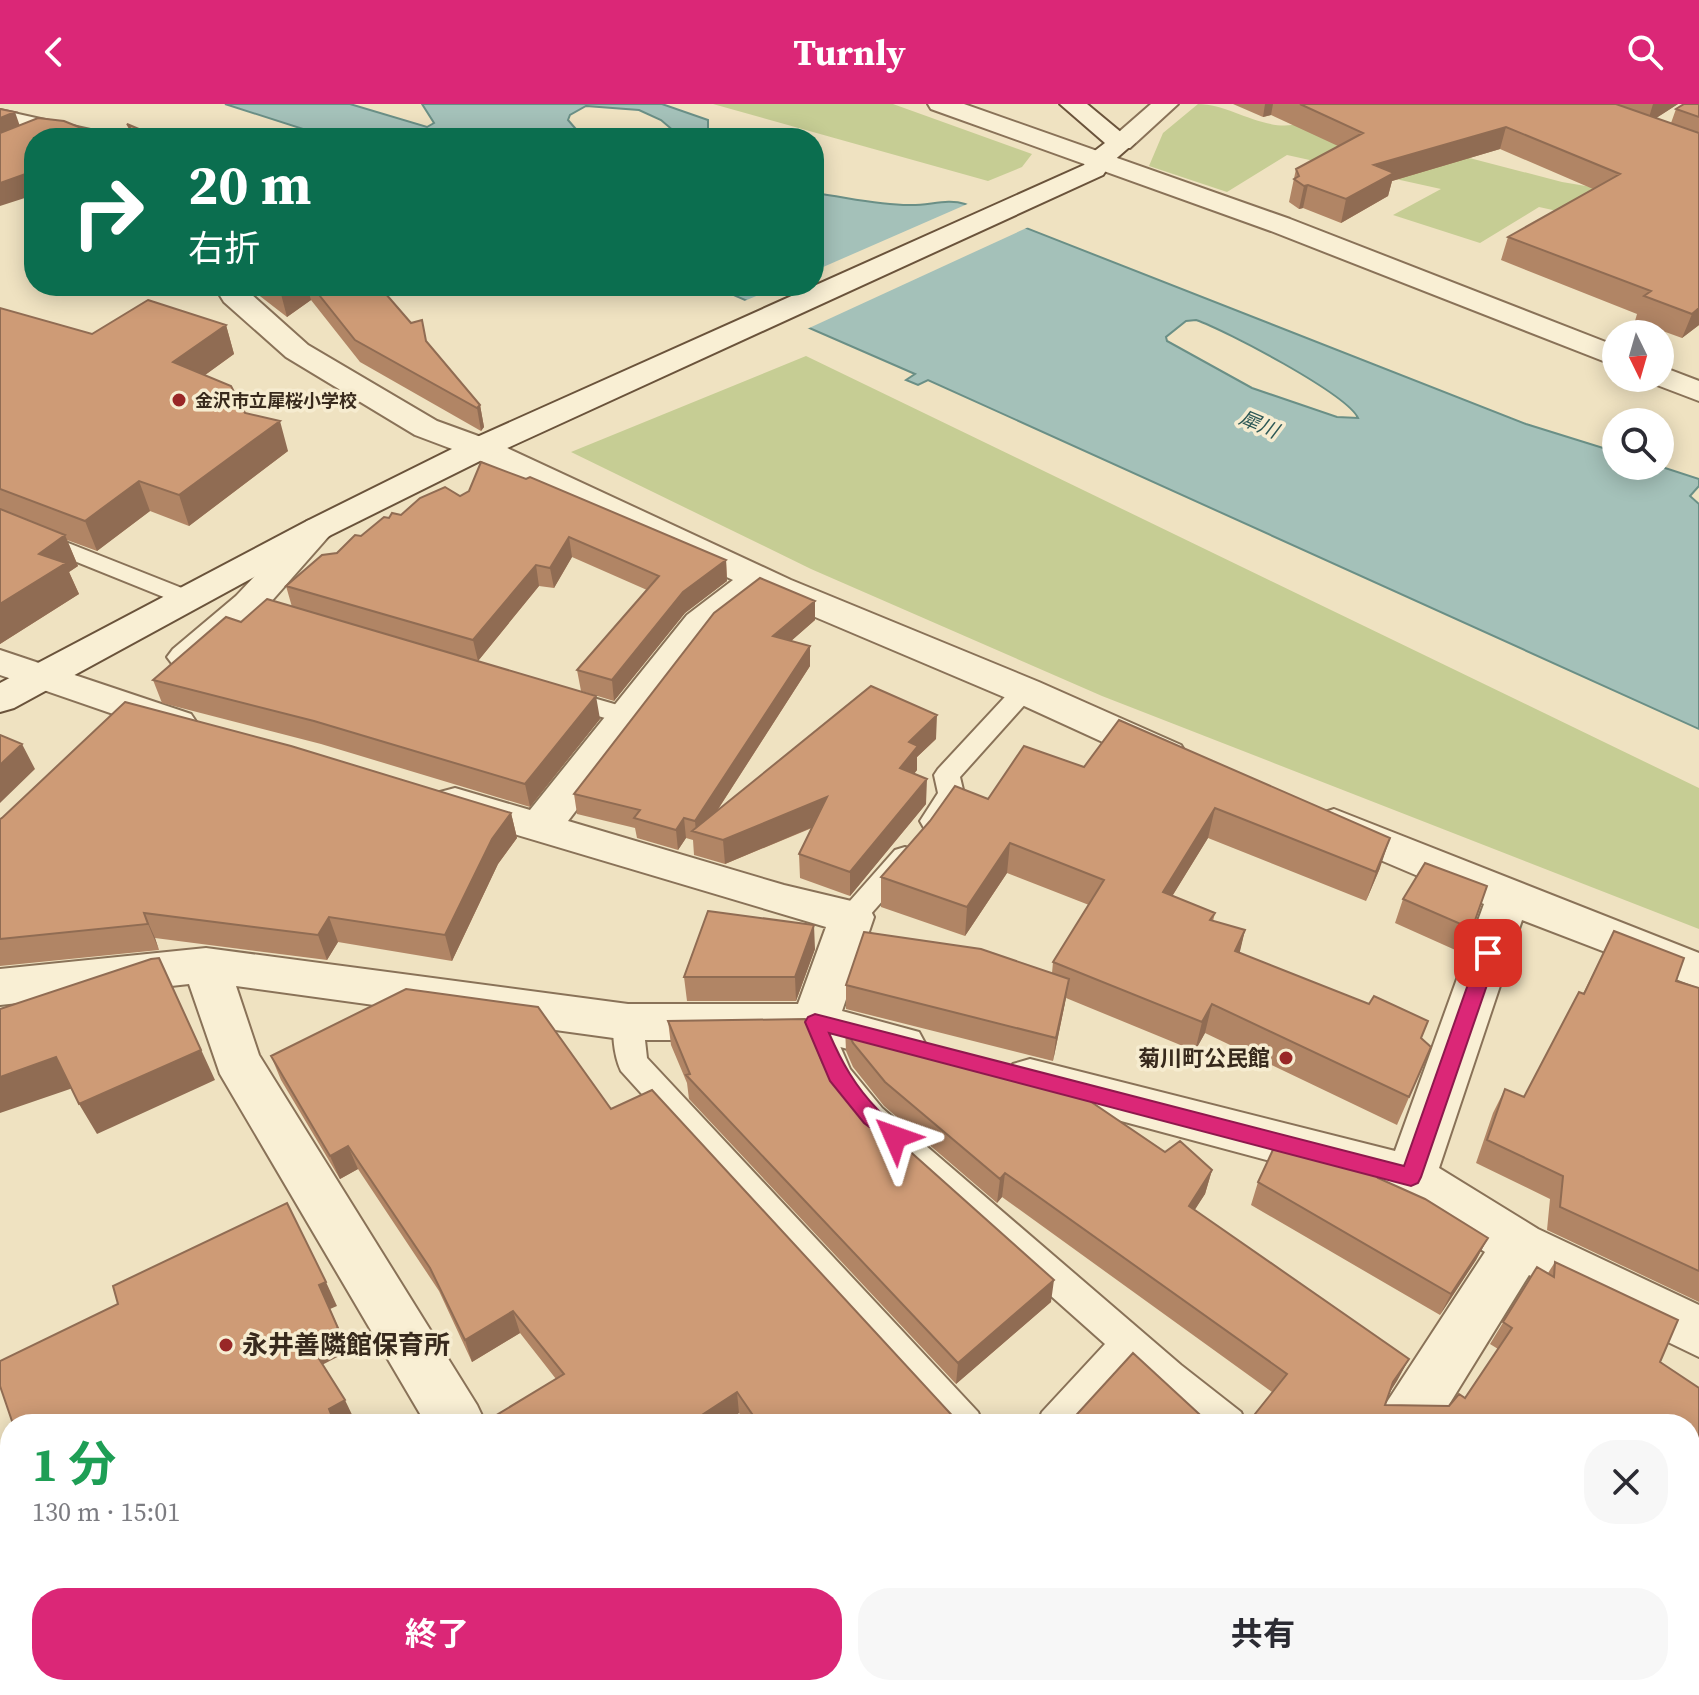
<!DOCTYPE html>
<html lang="ja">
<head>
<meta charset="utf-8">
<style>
  body { margin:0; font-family:"Source Serif 4","Noto Sans JP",serif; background:#f7f7f7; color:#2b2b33; height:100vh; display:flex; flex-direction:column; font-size:30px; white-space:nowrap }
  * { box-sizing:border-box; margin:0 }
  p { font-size:26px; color:#7c7c81 }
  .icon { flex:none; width:44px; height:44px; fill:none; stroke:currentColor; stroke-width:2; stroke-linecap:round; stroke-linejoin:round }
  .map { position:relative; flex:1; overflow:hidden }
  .drawer { position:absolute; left:0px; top:1310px; width:1700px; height:282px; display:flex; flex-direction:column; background:#fff; border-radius:32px 32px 0 0; box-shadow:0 4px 20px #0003 }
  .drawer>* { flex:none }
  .banner { position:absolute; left:24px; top:24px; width:800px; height:168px; border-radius:32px; box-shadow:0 4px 20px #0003; background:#0b6e4f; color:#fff; overflow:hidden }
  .needle { width:52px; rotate:175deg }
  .controls { position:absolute; left:1602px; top:216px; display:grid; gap:16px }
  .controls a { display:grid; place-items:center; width:72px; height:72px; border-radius:50%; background:#fff; box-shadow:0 4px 20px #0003; font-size:40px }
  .pin { position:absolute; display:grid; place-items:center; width:68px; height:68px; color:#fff; margin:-34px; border-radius:16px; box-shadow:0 4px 12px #0006 }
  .me { position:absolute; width:88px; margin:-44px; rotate:313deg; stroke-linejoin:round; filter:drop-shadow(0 0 6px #0008) }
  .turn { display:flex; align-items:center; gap:28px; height:168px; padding:0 32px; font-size:36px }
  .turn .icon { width:104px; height:104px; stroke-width:2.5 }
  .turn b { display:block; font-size:56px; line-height:68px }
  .round { display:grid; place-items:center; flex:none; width:84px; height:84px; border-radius:32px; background:#f7f7f7 }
  .head { display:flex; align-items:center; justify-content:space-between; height:136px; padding:0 32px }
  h1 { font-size:48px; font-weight:700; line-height:60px; color:#1e9e55 }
  .action { display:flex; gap:16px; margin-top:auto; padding:16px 32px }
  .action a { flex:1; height:92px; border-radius:32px; background:#db2777; color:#fff; font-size:32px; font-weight:700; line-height:92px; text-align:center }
  .action a+a { background:#f7f7f7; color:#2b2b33 }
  header { display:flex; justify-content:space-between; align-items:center; height:104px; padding:0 32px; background:#db2777; color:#fff; font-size:36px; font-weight:700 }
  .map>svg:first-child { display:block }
  .green { fill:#c6cd94 }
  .water { fill:#a4c1b9; stroke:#6a8f86; stroke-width:2; fill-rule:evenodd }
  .pier { fill:#efe2c1 }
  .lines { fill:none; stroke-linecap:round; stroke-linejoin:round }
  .lane-casing { stroke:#897258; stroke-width:4 }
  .street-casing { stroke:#897258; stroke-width:4 }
  .secondary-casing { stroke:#6a533b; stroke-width:4 }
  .lane { fill:#f9efd4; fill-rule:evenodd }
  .street { fill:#f9efd4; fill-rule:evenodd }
  .secondary { fill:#f9efd4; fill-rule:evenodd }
  .wall { fill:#b18565 }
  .shaded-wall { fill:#906c53 }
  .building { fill:#ce9b76; stroke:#906c53; stroke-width:2 }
  .route { fill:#db2777; stroke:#8e194d; stroke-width:2 }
  .poi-dot { fill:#992727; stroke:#f6ecd0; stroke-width:3 }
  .labels { text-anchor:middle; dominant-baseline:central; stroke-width:7; stroke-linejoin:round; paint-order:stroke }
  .far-poi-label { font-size:18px; font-weight:bold; fill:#382a1d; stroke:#f6ecd0; text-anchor:start }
  .far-water-label { font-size:20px; font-style:italic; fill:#2c5856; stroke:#f6ecd0 }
  .poi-label { font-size:22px; font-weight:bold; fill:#382a1d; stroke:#f6ecd0; text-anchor:end }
  .near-poi-label { font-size:26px; font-weight:bold; fill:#382a1d; stroke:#f6ecd0; text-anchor:start }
</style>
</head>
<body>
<header><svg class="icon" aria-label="back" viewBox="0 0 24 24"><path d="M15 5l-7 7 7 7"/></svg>Turnly<svg class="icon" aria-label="search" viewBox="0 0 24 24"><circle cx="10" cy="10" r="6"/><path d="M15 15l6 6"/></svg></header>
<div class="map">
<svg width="1699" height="1591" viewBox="0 0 1699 1591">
  <rect width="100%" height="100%" fill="#efe2c1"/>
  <path class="green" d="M713 0H893L1032 50 1022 63 988 77Z
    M1198 0C1229 0 1259 25 1292 21 1300 20 1309 16 1316 14L1562 78 1687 99 1639 125 1539 103 1480 139 1393 111 1441 85 1287 51 1227 88 1149 62 1163 29Z
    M806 252 1699 684V825L1102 592 811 465 571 348Z"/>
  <path class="water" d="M225 0H350L427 23 434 19 422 0H662L708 16V34H682L661 16 639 6 586 2 570 11 568 16 575 24 557 34H331Z
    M814 89C846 93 876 101 909 101 928 102 947 94 965 100L1526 320 1616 348V362H1659L1699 375V382L1690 392 1699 400V625L928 276 918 281 906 276 915 270 713 182H814ZM1196 216C1225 226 1347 290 1358 314L1337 313 1252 284 1167 237 1166 233 1186 217Z"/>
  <path class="pier" d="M972 98 1033 121 807 225 742 198 780 182H814V167Z"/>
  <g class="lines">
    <g class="lane-casing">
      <path id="lane" d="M0 412 197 490 201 495 197 500H181L0 427Z
        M1025 579 1034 581 1037 587 960 673 964 690 942 724 933 726 924 724 920 717 938 689 934 671 938 665 1016 581Z
        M562 585 635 606 639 612 635 618 626 620 553 599 550 593 553 587Z
        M905 743 915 746 919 753 915 760 862 820 852 823 842 820 838 813 842 806 895 746Z
        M628 906 639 910 643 918 647 954 978 1308 983 1320H941L621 967C614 952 610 924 617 910Z
        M815 906 826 910 850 965 882 1004 1181 1261 1241 1308 1246 1320H1200L1130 1262 1079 1320H1037L1042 1308 1105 1240 860 1022 826 981 800 918 804 910Z
        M1501 1582H1592L1595 1591H1546L1543 1585 1540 1591H1498Z"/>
    </g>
    <g class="street-casing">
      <path id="street" d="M928 0H964L1290 115 1616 242V262L1271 127 931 5Z
        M1151 0H1178L1130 44H1112L1108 39 1112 34Z
        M0 6 104 29 108 34H61L0 20Z
        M214 182H242L308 241 437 317 492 337 791 476 1039 578 1181 641 1187 651 1181 661 1167 665 1153 661 1011 596 761 490 713 527 568 717 784 781 868 801 874 813 842 907 919 928 926 941 919 954 902 960 815 936H628L236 882 259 951 477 1301 486 1320H426L220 970 189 880 0 901V865L206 844 628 900H798L826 823 440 708 434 698 440 688 455 684 530 706 687 511 733 476 468 351 415 331 286 253 224 198Z
        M1660 262 1699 277V297L1649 278 1647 274H1660Z
        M319 414 331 417 336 424 262 508 199 561 186 565 173 561 167 553 173 545 236 492 307 417Z
        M0 546 191 610 197 619 191 628 177 632 0 571Z
        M1334 705 1699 849V884L1522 816 1439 1064 1538 1125 1699 1201V1253L1529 1171 1437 1320H1376L1385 1301 1485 1148 1397 1091 1013 988 1006 974 1013 960 1030 955 1395 1047 1484 800 1319 730 1313 720 1319 710Z
        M0 1350 10 1354V1435L0 1431Z
        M40 1582H104L108 1591H44Z
        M584 1582H650L654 1591H588Z"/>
    </g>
    <g class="secondary-casing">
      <path id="secondary" d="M1060 0H1087L1134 39 1111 59 1103 71 492 351 331 431 14 604 0 608V579L307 417 468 337 1084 61 1092 49 1105 39Z"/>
    </g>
    <use href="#lane" class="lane"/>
    <use href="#street" class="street"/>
    <use href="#secondary" class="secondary"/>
  </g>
  <path class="wall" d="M1233 0H1678L1656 14 1671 19 1676 5 1699 0V221L1682 234 1635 217 1637 210 1501 156 1508 133 1593 85 1500 45 1392 77 1388 92 1341 119 1303 104 1299 105 1289 98 1296 65 1338 42 1271 11 1263 13Z
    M127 20 160 34H131Z
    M247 182H379L480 301 484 323 481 327 360 258 311 196 287 213Z
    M0 204 92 230 226 221 234 250 205 271 288 347 189 422 150 407 97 447 67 436 78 462 69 468 79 490 0 540Z
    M460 392 726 456 727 477 685 509 614 597 581 587 577 566 647 486 572 453 554 484 539 482 478 557 292 503 286 482 361 432 389 414 401 411Z
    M815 497V516L791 537 810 542V562L717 707 936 635 917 653V666L914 670 926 700 850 792 800 774 799 750 812 724 725 760 694 751 693 736 686 734 678 746 637 734 635 724 577 710 574 690Z
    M241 518 600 615 530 703 321 640 162 599 153 576Z
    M1119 616 1380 764 1366 797 1208 734 1172 792 1215 809 1213 817 1245 826 1239 849 1421 934 1431 943 1397 1021 1205 929 1195 947 1066 894 1053 957 846 905V881L1052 869 1053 858 1089 801 1007 769 965 832 881 803V773L988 695 1084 663Z
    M511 709 517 734 498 760 452 857 338 838 327 856 155 834 159 846 0 862V715Z
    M1403 795 1472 825 1462 849 1395 819Z
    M1614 827 1676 877 1699 884V1198L1547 1126 1550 1095 1476 1059 1493 1009 1505 985 1524 993 1583 890Z
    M815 845 796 897H687L684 873Z
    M668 917 823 960 858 1001 1051 1198 956 1280 689 995 687 979 671 941Z
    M845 923 1088 987 1087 995 1165 1048 1180 1037 1212 1066 1205 1090 1194 1106 1409 1255 1390 1288 1385 1301 1449 1302 1459 1290 1465 1294 1498 1245 1490 1240 1537 1163 1548 1169 1555 1158 1678 1216 1660 1258 1699 1284V1591H1616L1604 1582H1690V1320H1247L1272 1288 1002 1093 997 1099 884 1002 853 963 846 947Z
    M271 952 611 1005 960 1320H747L739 1309 723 1320H485L556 1275 520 1229 472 1258 439 1187 358 1065 340 1075 281 976Z
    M1378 1074 1488 1134 1476 1156 1440 1211 1251 1101 1258 1078Z
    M686 1582H978L970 1591H692Z
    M1029 1582H1228L1237 1591H1038Z
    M1332 1582H1482L1477 1591H1343Z"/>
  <path class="shaded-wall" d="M1265 0H1273L1271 11 1263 13Z
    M1653 0H1678L1647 20Z
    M15 8 22 28 0 37V14Z
    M1506 23 1500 45 1392 77 1388 92 1341 119 1346 95 1374 61Z
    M34 67V91L0 102V79Z
    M1308 81 1303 104 1299 105 1304 82Z
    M293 182H307L311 196 287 213 281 190Z
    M1699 204V221L1682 234 1692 210Z
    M226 221 234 250 183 287 173 258Z
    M480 301 484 323 481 327 477 304Z
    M280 317 288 347 189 422 179 391Z
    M139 377 150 407 97 447 85 417Z
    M65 431 78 462 69 468 79 490 0 540V500L39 450Z
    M569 433 572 453 554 484 550 464Z
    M726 456 727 477 685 509 614 597 612 576 683 488Z
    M536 461 539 482 478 557 473 536Z
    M815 497V516L774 552 773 532Z
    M810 542V562L702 730 696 728 695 717Z
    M596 592 600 615 530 703 525 680Z
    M937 611 936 635 917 653V666L899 688 900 664 909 638Z
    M22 640 35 665 0 699V661Z
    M927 675 926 700 850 792V768Z
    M827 693V717L725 760 723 736Z
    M1215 704 1208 734 1157 817 1163 788Z
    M511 709 517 734 498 760 452 857 445 831 492 735Z
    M684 714 686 734 678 746 676 726Z
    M1390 734 1380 764 1366 797 1376 768Z
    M1010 739 1007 769 965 832 967 803Z
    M144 809 155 834 159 846 148 820Z
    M329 813 338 838 327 856 318 831Z
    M814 821 815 845 796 897 795 873Z
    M1245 826 1238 856 1235 847Z
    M159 854 215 976 97 1030 79 1000Z
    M1069 875 1065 899 1053 957 1056 934Z
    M1212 900 1205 929 1195 947 1202 918Z
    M56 953 73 984 0 1009V973Z
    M348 1042 358 1065 340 1075 330 1052Z
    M1212 1066 1205 1090 1182 1126 1189 1102Z
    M1005 1069 1002 1093 997 1099 1000 1075Z
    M1488 1134 1476 1156 1440 1211 1451 1190Z
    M1054 1176 1051 1198 956 1280 958 1259Z
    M326 1178 337 1202 330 1205 349 1247 320 1262 309 1239 319 1181Z
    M513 1207 520 1229 472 1258 465 1236Z
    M1409 1255 1397 1277 1382 1300 1393 1278Z
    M737 1288 739 1309 723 1320H688Z
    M345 1296 356 1319 335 1320 329 1305Z
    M0 1463 10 1474V1522L0 1528Z
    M966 1582H978L970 1591H957Z
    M393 1585 397 1591H384Z"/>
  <path class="building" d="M1300 0H1616L1699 29V204L1692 210 1644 192 1651 187 1508 133 1620 70 1506 23 1374 61 1394 69 1346 95 1308 81 1304 82 1294 75 1299 72 1296 65 1363 29Z
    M1684 0H1699V13L1676 5Z
    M0 5 15 8 0 14Z
    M38 14 64 17 106 34H34V67L0 79V29Z
    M127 20 160 34H138Z
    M270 182H293L281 190Z
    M312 182H379L411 219 422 216 426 237 480 301 477 304 355 236Z
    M148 196 226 221 173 258 231 282 245 309 280 317 179 391 139 377 85 417 0 385V204L92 230Z
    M481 358 526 375 530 373 726 456 683 488 612 576 577 566 659 472 569 433 550 464 536 461 473 536 286 482 322 451 337 449 355 431 361 432 384 413 389 414 392 409 401 411 420 394 445 383 460 392 469 387Z
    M0 405 65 431 39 450 66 459 0 500Z
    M760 474 815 497 773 532 810 542 695 717 684 714 676 726 634 714 640 706 574 690 714 509Z
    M267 495 596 592 525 680 314 617 153 576 226 513 241 518Z
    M871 582 937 611 909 638 918 642 900 664 927 675 850 768 799 750 827 693 723 736 692 727Z
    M125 598 291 642 511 709 492 735 445 831 329 813 318 831 144 809 148 820 0 835V715L2 714Z
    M1119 616 1390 734 1376 768 1215 704 1163 788 1215 809 1210 816 1245 826 1235 847 1369 900 1374 892 1428 917 1421 934 1431 943 1409 993 1212 900 1202 918 1053 858 1104 776 1010 739 967 803 881 773 930 717 955 682 988 695 1024 642 1084 663Z
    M0 631 22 640 0 661Z
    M1425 759 1487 782 1472 825 1403 795Z
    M708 807 814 821 795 873H684Z
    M1614 827 1684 854 1676 877 1699 884V1167L1560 1103 1563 1072 1487 1036 1505 985 1524 993 1579 888 1584 890Z
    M864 828 981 845 1069 875 1056 934 846 881Z
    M159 854 201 946 79 1000 56 953 0 973V905L151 855Z
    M406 885 538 903 611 1005 652 986 960 1320H759L737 1288 688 1320H486L485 1318 564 1270 513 1207 465 1236 430 1164 348 1042 330 1052 271 952Z
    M805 915 823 960 858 1001 1054 1176 958 1259 686 971 690 970 668 917Z
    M845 923 1088 987 1084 993 1165 1048 1180 1037 1212 1066 1189 1102 1409 1255 1393 1278 1385 1301 1449 1302 1459 1290 1465 1294 1512 1224 1503 1218 1537 1163 1554 1173 1555 1158 1678 1216 1660 1258 1699 1284V1591H1657L1645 1582H1690V1320H1247L1287 1270 1005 1069 1000 1075 885 978 853 939Z
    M1277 1037 1372 1062 1381 1068 1378 1074 1425 1095 1488 1134 1451 1190 1258 1078Z
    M287 1099 326 1178 319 1181 338 1224 309 1239 345 1296 329 1305 335 1320H13L0 1282V1257L118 1200 113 1182Z
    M1133 1249 1210 1320H1068Z
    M0 1483 4 1495 0 1497Z
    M113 1582H573L578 1591H396L393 1585 384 1591H129L128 1588 117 1590Z
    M693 1582H966L957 1591H699Z
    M1052 1582H1228L1237 1591H1061Z
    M1364 1582H1482L1477 1591H1371L1363 1586 1365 1583Z"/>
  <path class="route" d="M1488 842 1498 849 1421 1073 1418 1079 1411 1082 829 929C842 959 855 982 878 1006 887 1015 899 1022 905 1033L902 1039 895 1042 864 1019 830 977 805 918 808 913 815 910 1404 1062 1479 849Z"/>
  <g class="poi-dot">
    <circle cx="179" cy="296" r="8"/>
    <circle cx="1286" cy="954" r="8"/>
    <circle cx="226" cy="1241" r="8"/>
  </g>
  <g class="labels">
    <g class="far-poi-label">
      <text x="195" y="296">金沢市立犀桜小学校</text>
    </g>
    <g class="far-water-label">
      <text transform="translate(1259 320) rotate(23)">犀川</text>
    </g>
    <g class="poi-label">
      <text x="1270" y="954">菊川町公民館</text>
    </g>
    <g class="near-poi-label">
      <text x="242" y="1241">永井善隣館保育所</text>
    </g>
  </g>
</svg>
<div class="controls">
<a><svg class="needle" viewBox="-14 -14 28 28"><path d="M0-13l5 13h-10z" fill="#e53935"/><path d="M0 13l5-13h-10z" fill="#7c7c81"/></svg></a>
<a><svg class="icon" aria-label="search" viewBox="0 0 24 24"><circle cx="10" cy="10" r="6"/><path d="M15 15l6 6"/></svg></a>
</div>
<div class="pin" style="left:1488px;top:849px;background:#d93025"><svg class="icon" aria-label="arrive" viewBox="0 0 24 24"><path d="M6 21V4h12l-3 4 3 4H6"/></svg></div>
<svg class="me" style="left:895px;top:1033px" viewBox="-20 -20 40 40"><path d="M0-17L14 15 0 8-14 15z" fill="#db2777" stroke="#fff" stroke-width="4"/></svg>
<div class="banner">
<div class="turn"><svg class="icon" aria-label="right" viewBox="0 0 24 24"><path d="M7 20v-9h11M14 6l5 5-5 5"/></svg><div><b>20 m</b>右折</div></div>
</div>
<section class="drawer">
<div class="head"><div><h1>1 分</h1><p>130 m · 15:01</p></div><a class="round"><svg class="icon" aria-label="close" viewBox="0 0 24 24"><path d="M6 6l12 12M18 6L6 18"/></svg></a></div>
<div class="action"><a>終了</a><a>共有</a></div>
</section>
</div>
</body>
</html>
